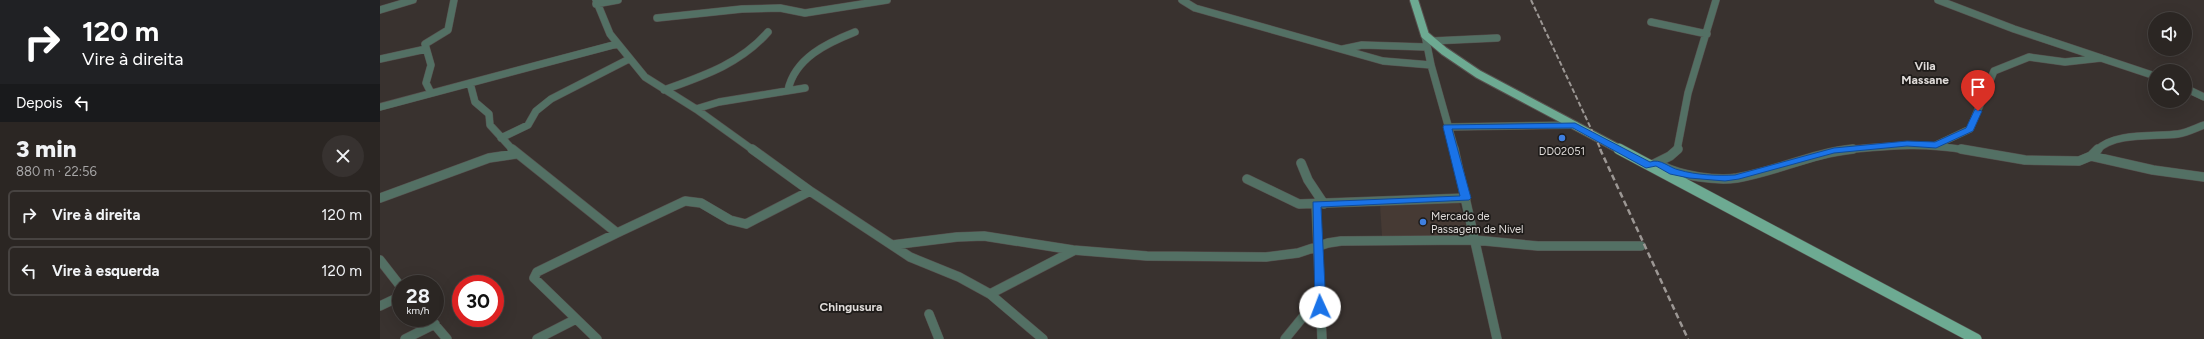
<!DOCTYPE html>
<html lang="pt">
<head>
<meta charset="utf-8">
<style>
  body { margin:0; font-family:Figtree,sans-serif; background:#373230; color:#f1f3f6; height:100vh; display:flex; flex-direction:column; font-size:15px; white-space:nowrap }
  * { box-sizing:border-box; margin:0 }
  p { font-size:13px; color:#a6a5a6 }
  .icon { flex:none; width:22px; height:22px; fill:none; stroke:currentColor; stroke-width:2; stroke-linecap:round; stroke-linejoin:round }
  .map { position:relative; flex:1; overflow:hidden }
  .drawer { display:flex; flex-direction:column; background:#2b2623; width:380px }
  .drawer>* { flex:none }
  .top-card { background:#202124; color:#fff; overflow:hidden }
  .controls { position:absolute; left:1768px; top:12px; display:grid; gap:8px }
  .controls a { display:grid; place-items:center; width:44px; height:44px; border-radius:50%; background:#2b2623; box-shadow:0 4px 16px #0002,0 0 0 1px #474341; font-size:20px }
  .speed { position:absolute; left:12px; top:275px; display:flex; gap:8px; font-size:20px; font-weight:700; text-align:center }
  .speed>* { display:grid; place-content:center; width:52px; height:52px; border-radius:50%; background:#2b2623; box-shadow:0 4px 16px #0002,0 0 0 1px #474341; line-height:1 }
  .speed small { font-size:10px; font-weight:400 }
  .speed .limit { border:6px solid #d22; background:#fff; color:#111 }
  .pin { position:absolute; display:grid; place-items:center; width:34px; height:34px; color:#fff; margin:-41px -17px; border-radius:50% 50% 50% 0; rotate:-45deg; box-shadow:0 0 4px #0007 }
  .pin .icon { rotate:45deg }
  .me { position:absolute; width:44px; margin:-22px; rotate:358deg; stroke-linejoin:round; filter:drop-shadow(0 0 3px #0008) }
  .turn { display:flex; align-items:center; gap:14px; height:84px; padding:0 16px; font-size:18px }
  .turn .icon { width:52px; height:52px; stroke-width:2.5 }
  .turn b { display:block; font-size:28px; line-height:34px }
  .then { display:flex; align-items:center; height:38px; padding:0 16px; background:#0003; gap:8px; font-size:15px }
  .round { display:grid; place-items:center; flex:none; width:42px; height:42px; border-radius:21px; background:#373230 }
  .summary { display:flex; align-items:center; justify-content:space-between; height:68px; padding:0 16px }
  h1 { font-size:24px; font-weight:800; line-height:30px }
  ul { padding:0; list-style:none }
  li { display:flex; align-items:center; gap:12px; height:50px; margin:0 8px 6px; padding:0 8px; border:2px solid #474341; border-radius:6px }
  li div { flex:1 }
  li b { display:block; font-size:15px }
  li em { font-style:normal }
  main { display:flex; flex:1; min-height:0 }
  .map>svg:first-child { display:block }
  .built { fill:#463a34 }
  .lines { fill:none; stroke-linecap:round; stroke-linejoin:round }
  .minor-far1-casing { stroke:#57504e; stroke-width:8 }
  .minor-casing { stroke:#57504e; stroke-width:10 }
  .major-far1-casing { stroke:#57504e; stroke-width:10 }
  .major-casing { stroke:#57504e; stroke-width:12 }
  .minor-far1 { stroke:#537064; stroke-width:7 }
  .minor { stroke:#537064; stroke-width:9 }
  .major-far1 { stroke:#6daa92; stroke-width:8 }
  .major { stroke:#6daa92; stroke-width:11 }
  .rail-far1 { stroke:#9c9794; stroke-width:2; stroke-dasharray:5 2.5; stroke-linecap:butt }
  .rail { stroke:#9c9794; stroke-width:2.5; stroke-dasharray:6 3.5; stroke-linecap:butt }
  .route { fill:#1a73e8; stroke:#114b97 }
  .shop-dot { fill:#3f7fe0; stroke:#1e1b19; stroke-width:1.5 }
  .labels { text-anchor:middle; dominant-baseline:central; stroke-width:3.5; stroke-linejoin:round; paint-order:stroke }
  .poi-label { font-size:11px; fill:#dfdbd9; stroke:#1e1b19 }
  .neighbourhood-label { font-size:12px; font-weight:bold; fill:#dfdbd9; stroke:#1e1b19 }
</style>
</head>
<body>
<main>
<section class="drawer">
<div class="top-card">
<div class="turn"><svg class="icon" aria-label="right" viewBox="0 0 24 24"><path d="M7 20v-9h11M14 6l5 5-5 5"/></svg><div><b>120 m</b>Vire à direita</div></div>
<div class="then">Depois<svg class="icon" aria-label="left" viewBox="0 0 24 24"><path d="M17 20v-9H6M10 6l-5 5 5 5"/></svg></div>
</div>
<div class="summary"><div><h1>3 min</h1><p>880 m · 22:56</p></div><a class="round"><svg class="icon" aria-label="close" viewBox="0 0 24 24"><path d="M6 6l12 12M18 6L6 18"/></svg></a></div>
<ul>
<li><svg class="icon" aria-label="right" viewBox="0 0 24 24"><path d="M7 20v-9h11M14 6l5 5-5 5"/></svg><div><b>Vire à direita</b></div><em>120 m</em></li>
<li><svg class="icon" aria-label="left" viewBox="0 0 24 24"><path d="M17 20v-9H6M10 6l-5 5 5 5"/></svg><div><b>Vire à esquerda</b></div><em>120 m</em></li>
</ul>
</section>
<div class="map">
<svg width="1824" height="339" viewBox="0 0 1824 339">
  <rect width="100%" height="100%" fill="#39322f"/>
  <path class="built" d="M1079 202 1089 237 1002 236 1000 205Z"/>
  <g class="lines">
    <g class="minor-far1-casing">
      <path id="minor-far1" d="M216 0 230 34 265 77 316 109 373 150
        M802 0 815 8 1003 61 1051 65
        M1558 0 1634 29 1775 76
        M216 4 238 0
        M0 10 33 0
        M277 18 362 9 400 8 425 13 507 0
        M1271 22 1327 34
        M1045 35 1051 65 1075 150
        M1052 41 1117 38
        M963 49 982 45 1046 47
        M0 59 46 49
        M90 83 95 102 109 114 110 125 133 150
        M1805 88 1824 97
        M284 90C323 76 360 64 388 32
        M408 90C415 58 447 43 475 32
        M51 93 46 83 51 65 45 44 68 30 74 0
        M0 107 237 44
        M316 109 339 102 425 88
        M1067 127 1195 125
        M121 138 148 125 156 111 171 99 249 59
        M1556 145 1590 129 1614 71 1649 57 1685 62 1721 58
        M1297 150 1308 93 1336 0
        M1463 150C1509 146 1541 142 1586 150
        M1717 150C1735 132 1774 137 1798 134 1806 133 1816 128 1824 125"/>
    </g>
    <g class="minor-casing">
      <path id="minor" d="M132 149 237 233 305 201 321 203 350 220 366 224 430 191
        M372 149 430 191 530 257 579 277 610 294 663 339
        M1074 149 1117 339
        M1581 149 1645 160 1699 161 1711 156 1718 149
        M1711 156 1773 170 1824 177
        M921 163 928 180 944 204
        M1270 166 1290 156 1298 149
        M1282 166C1301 176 1336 181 1357 178 1397 171 1433 153 1473 149
        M867 179 919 204 1086 198
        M0 198 109 158 136 154
        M936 204 942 339
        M512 245 577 237 604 236 693 250 767 256 886 257 918 253 948 243 961 241 1095 240 1158 246H1261
        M0 260 21 287
        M610 294 693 251
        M0 306 21 296
        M549 314 559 339
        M49 318 67 339
        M25 339 55 324
        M157 339 196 319
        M217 339 154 278 157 272 237 233
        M905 339 940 296"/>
    </g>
    <g class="major-far1-casing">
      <path id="major-far1" d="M1034 0 1045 35 1064 51 1098 74 1241 150"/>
    </g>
    <g class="major-casing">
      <path id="major" d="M1239 149 1596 339"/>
    </g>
    <use href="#minor-far1" class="minor-far1"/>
    <use href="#minor" class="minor"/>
    <use href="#major-far1" class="major-far1"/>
    <use href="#major" class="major"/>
    <path class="rail-far1" d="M1151 0 1221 150"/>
    <path class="rail" d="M1220 149 1308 339"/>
  </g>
  <path class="route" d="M1595 109 1602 111 1593 131 1556 148 1527 146 1454 153 1359 179 1345 181 1309 178 1290 174 1276 166 1266 168 1193 128 1072 129 1091 198 1089 200 941 207 946 307 940 311 935 307 933 202 1080 196 1063 127 1064 125 1195 123 1270 162C1281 158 1289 168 1299 170 1316 175 1337 176 1355 175L1454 148 1527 141 1555 142 1586 128Z"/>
  <g class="shop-dot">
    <circle cx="1182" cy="138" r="4"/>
    <circle cx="1043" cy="222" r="4"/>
  </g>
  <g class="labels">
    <g class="poi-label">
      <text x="1182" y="151">DD02051</text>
      <text x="1051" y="216" text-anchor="start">Mercado de<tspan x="1051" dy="13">Passagem de Nivel</tspan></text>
    </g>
    <g class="neighbourhood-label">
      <text x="1545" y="66">Vila<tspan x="1545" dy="14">Massane</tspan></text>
      <text x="471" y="307">Chingusura</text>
    </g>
  </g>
</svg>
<div class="controls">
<a><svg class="icon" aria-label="sound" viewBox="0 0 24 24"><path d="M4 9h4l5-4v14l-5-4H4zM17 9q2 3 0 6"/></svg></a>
<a><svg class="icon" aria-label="search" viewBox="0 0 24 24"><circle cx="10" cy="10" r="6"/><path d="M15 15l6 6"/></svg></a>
</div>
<div class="speed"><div>28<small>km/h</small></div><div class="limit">30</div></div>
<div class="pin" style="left:1598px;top:111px;background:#d93025"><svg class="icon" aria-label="arrive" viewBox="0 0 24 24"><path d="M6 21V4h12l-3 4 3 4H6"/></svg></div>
<svg class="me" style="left:940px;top:307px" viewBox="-20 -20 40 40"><circle r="19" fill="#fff"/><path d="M0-13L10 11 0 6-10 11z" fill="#1a73e8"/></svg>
</div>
</main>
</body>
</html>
